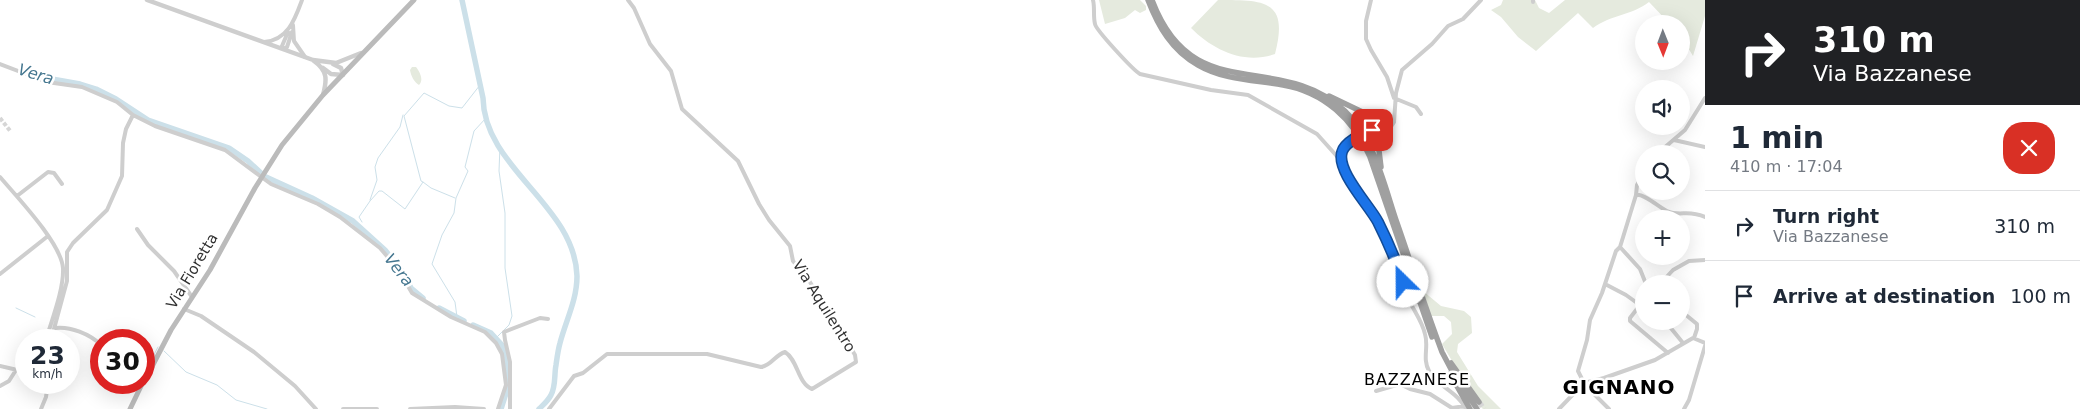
<!DOCTYPE html>
<html lang="en">
<head>
<meta charset="utf-8">
<style>
  body { margin:0; font-family:"DejaVu Sans",sans-serif; background:#f2f2f3; color:#1f2937; height:100vh; display:flex; flex-direction:column; font-size:19px; white-space:nowrap }
  * { box-sizing:border-box; margin:0 }
  p { font-size:16px; color:#747a83 }
  .icon { flex:none; width:28px; height:28px; fill:none; stroke:currentColor; stroke-width:2; stroke-linecap:round; stroke-linejoin:round }
  .map { position:relative; flex:1; overflow:hidden }
  .side { display:flex; flex-direction:column; background:#fff; width:375px }
  .side>* { flex:none }
  .guide { background:#202124; color:#fff; overflow:hidden }
  .needle { width:32px; rotate:179deg }
  .fabs { position:absolute; left:1635px; top:15px; display:grid; gap:10px }
  .fabs a { display:grid; place-items:center; width:55px; height:55px; border-radius:50%; background:#fff; box-shadow:0 5px 20px #0002; font-size:25px }
  .speed { position:absolute; left:15px; top:329px; display:flex; gap:10px; font-size:25px; font-weight:700; text-align:center }
  .speed>* { display:grid; place-content:center; width:65px; height:65px; border-radius:50%; background:#fff; box-shadow:0 5px 20px #0002; line-height:1 }
  .speed small { font-size:12px; font-weight:400 }
  .speed .limit { border:8px solid #d22; background:#fff; color:#111 }
  .pin { position:absolute; display:grid; place-items:center; width:42px; height:42px; color:#fff; margin:-21px; border-radius:10px; box-shadow:0 2px 8px #0006 }
  .me { position:absolute; width:55px; margin:-28px; rotate:337deg; stroke-linejoin:round; filter:drop-shadow(0 0 4px #0008) }
  .turn { display:flex; align-items:center; gap:18px; height:105px; padding:0 25px; font-size:22px }
  .turn .icon { width:65px; height:65px; stroke-width:2.5 }
  .turn b { display:block; font-size:35px; line-height:42px }
  .round { display:grid; place-items:center; flex:none; width:52px; height:52px; border-radius:20px; background:#f2f2f3 }
  .overview { display:flex; align-items:center; justify-content:space-between; height:85px; padding:0 25px }
  h1 { font-size:30px; font-weight:700; line-height:38px }
  ul { padding:0; list-style:none }
  li { display:flex; align-items:center; gap:15px; height:70px; padding:0 25px; border-top:1px solid #e0e1e3 }
  li div { flex:1 }
  li b { display:block; font-size:19px }
  li em { font-style:normal }
  main { display:flex; flex:1; min-height:0 }
  .map>svg:first-child { display:block }
  .green { fill:#e5eade }
  .lines { fill:none; stroke-linecap:round; stroke-linejoin:round }
  .stream { stroke:#cce0e9; stroke-width:1 }
  .river { stroke:#cce0e9; stroke-width:5.5 }
  .minor-tunnel { stroke:#d6d6d6; stroke-width:4; stroke-dasharray:4 2; stroke-linecap:butt }
  .trunk-tunnel { stroke:#d6d6d6; stroke-width:5.5; stroke-dasharray:5.5 3; stroke-linecap:butt }
  .minor { stroke:#cecece; stroke-width:4 }
  .tertiary { stroke:#cecece; stroke-width:4.5 }
  .secondary { stroke:#bbb; stroke-width:5 }
  .trunk { stroke:#a0a0a0; stroke-width:5.5 }
  .route-casing { stroke:#114b97; stroke-width:12 }
  .route { stroke:#1a73e8; stroke-width:9 }
  .labels { text-anchor:middle; dominant-baseline:central; stroke-width:5; stroke-linejoin:round; paint-order:stroke }
  .street-label { font-size:15px; fill:#313131; stroke:#fff }
  .water-label { font-size:16px; font-style:italic; fill:#44768f; stroke:#fff }
  .neighbourhood-label { font-size:16px; letter-spacing:1px; fill:#000; stroke:#fff }
  .district-label { font-size:20px; font-weight:bold; letter-spacing:1px; fill:#000; stroke:#fff }
</style>
</head>
<body>
<main>
<div class="map">
<svg width="1705" height="409" viewBox="0 0 1705 409">
  <rect width="100%" height="100%" fill="#fff"/>
  <path class="green" d="M1099 0H1140L1146 6V10L1140 13 1135 10 1125 18 1105 24Z
    M1218 0C1265 0 1289 0 1275 54 1244 65 1213 50 1191 28Z
    M1503 0H1535L1539 8 1549 13 1565 0H1705V16L1693 56 1684 41 1681 42V24H1670L1649 2C1633 15 1610 15 1593 28L1578 13 1536 51 1518 37 1501 17 1491 10 1501 5Z
    M412 67H416C420 72 424 80 419 85 414 82 411 76 410 70Z
    M1423 291 1441 306 1464 311 1471 317 1472 333 1458 344 1457 352 1478 386 1501 409H1483L1477 403 1442 344 1452 334 1451 322 1444 316H1431Z"/>
  <g class="lines">
    <path class="stream" d="M423 182 421 181 404 116 424 93 449 106 462 108 480 85
      M370 200 377 180 375 167 378 158 400 127 403 115
      M362 222 359 217 370 201 379 191H382L405 209 423 182 431 188 455 198
      M16 308 35 317
      M457 317 455 302 432 264 442 235 454 213 456 198 468 171 465 167 474 131 486 118
      M496 338 509 325 512 316 505 268V213L499 171 500 146
      M164 351 186 372 217 385 236 400 267 409
      M147 368 158 347"/>
    <path class="river" d="M462 0 483 98C484 168 575 205 577 276 577 300 566 320 560 343 558 350 557 358 556 365 554 375 556 386 551 395 548 401 543 405 539 409
      M35 76 80 84 96 89 116 99 148 120 229 148 248 161 261 173
      M266 177 312 198 353 221 385 250 402 271 411 288 423 298
      M439 308 464 321
      M473 325 491 333 502 345 505 352 508 387 501 409"/>
    <path class="minor-tunnel" d="M0 118 11 132"/>
    <path class="trunk-tunnel" d="M1479 402 1484 409"/>
    <path class="minor" d="M1093 0C1095 8 1093 16 1095 24 1096 30 1133 70 1140 74L1211 90 1248 95 1317 134 1343 163
      M1371 0 1366 21V39L1371 50 1387 77 1394 98 1416 107 1421 114
      M1533 0V2
      M293 25 294 41 305 57
      M264 42C288 40 295 19 302 0
      M284 49 282 46 288 32
      M284 49 287 47 292 32
      M0 64 47 82 82 87 117 102 133 115 155 126 225 150 271 184 318 204 340 217 380 248 398 269 412 293 451 317 485 332 496 343 502 354 506 385 498 409
      M1376 134 1373 130H1369L1346 145 1341 152C1341 181 1368 201 1379 225 1387 241 1395 258 1401 274 1404 283 1405 292 1409 300 1414 311 1422 321 1425 334 1429 347 1422 358 1429 371 1438 387 1458 392 1466 409
      M1383 138 1394 122 1396 93 1402 70 1432 44 1448 26 1463 19 1481 0
      M1674 140 1705 147
      M1657 154 1685 130 1705 98
      M0 177C17 197 61 243 63 268 64 289 52 319 46 340
      M1636 195C1643 193 1659 207 1667 211 1680 217 1688 209 1705 217
      M17 196 48 172 54 173 62 184
      M137 229 148 245 174 271 192 297
      M1620 247 1640 269 1646 284
      M0 274 48 236
      M1605 284 1626 295 1644 308
      M1660 284 1673 270 1689 261 1705 260
      M1640 305 1630 318V321L1668 353
      M184 309 201 316 254 352 295 386 316 409
      M1681 311 1697 324V329L1694 338
      M1662 321 1670 327 1683 343
      M55 328C70 326 90 334 101 345
      M51 340 67 281V252L73 243 107 210 122 176 123 143 126 129 133 115
      M0 366 26 372
      M144 369 148 373
      M0 386 9 381 16 370
      M1376 391 1400 384 1410 389 1430 394 1452 408 1465 406
      M41 409 46 397 48 382
      M343 409H377
      M410 409 455 407 484 409
      M510 409V362L505 340 504 332 540 318 548 319
      M549 409 574 376 583 373 607 354H707L761 367C771 366 775 355 785 352 798 360 798 384 812 389L856 362 855 355 839 328 808 279 793 261 790 246 769 220 759 204 738 161 682 109 671 71 650 44 634 8 628 0
      M1559 409 1584 383 1604 378 1655 360 1693 338 1705 343
      M1609 409 1585 385 1578 371 1587 340 1590 320 1602 293 1616 251 1620 247 1636 195 1637 185 1644 173
      M1684 409 1689 400 1705 346"/>
    <path class="tertiary" d="M147 0 313 60 336 63 361 53
      M314 61C328 71 327 80 323 95
      M323 68 331 74 343 75 341 68 333 64"/>
    <path class="secondary" d="M144 382 171 330 210 270 255 188 282 145 323 95 414 0
      M130 409 143 382"/>
    <path class="trunk" d="M1148 0C1158 26 1172 51 1198 65 1224 80 1254 80 1283 85 1324 92 1354 120 1370 157L1432 337
      M1152 0C1193 109 1278 49 1345 111 1375 140 1384 185 1397 223 1412 266 1426 310 1442 352L1452 371 1477 409
      M1329 96 1375 118 1381 167
      M1378 146 1384 137
      M1394 260H1398C1408 272 1408 289 1418 301
      M1451 363 1479 402
      M1450 374 1470 409"/>
  </g>
  <g class="lines">
    <g class="route-casing">
      <path id="route" d="M1372 130C1364 132 1344 143 1342 152 1336 171 1369 205 1378 222 1387 240 1397 263 1403 282"/>
    </g>
    <use href="#route" class="route"/>
  </g>
  <g class="labels">
    <g class="street-label">
      <text transform="translate(192 271) rotate(-59)">Via Fioretta</text>
      <text transform="translate(824 306) rotate(58)">Via Aquilentro</text>
    </g>
    <g class="water-label">
      <text transform="translate(36 74) rotate(17)">Vera</text>
      <text transform="translate(399 270) rotate(52)">Vera</text>
    </g>
    <g class="neighbourhood-label">
      <text x="1417" y="379">BAZZANESE</text>
    </g>
    <g class="district-label">
      <text x="1619" y="387">GIGNANO</text>
    </g>
  </g>
</svg>
<div class="fabs">
<a><svg class="needle" viewBox="-14 -14 28 28"><path d="M0-13l5 13h-10z" fill="#e53935"/><path d="M0 13l5-13h-10z" fill="#747a83"/></svg></a>
<a><svg class="icon" aria-label="sound" viewBox="0 0 24 24"><path d="M4 9h4l5-4v14l-5-4H4zM17 9q2 3 0 6"/></svg></a>
<a><svg class="icon" aria-label="search" viewBox="0 0 24 24"><circle cx="10" cy="10" r="6"/><path d="M15 15l6 6"/></svg></a>
<a>+</a>
<a>−</a>
</div>
<div class="speed"><div>23<small>km/h</small></div><div class="limit">30</div></div>
<div class="pin" style="left:1372px;top:130px;background:#d93025"><svg class="icon" aria-label="arrive" viewBox="0 0 24 24"><path d="M6 21V4h12l-3 4 3 4H6"/></svg></div>
<svg class="me" style="left:1403px;top:282px" viewBox="-20 -20 40 40"><circle r="19" fill="#fff"/><path d="M0-13L10 11 0 6-10 11z" fill="#1a73e8"/></svg>
</div>
<section class="side">
<div class="guide">
<div class="turn"><svg class="icon" aria-label="right" viewBox="0 0 24 24"><path d="M7 20v-9h11M14 6l5 5-5 5"/></svg><div><b>310 m</b>Via Bazzanese</div></div>
</div>
<div class="overview"><div><h1>1 min</h1><p>410 m · 17:04</p></div><a class="round" style="background:#d93025;color:#fff"><svg class="icon" aria-label="close" viewBox="0 0 24 24"><path d="M6 6l12 12M18 6L6 18"/></svg></a></div>
<ul>
<li><svg class="icon" aria-label="right" viewBox="0 0 24 24"><path d="M7 20v-9h11M14 6l5 5-5 5"/></svg><div><b>Turn right</b><p>Via Bazzanese</p></div><em>310 m</em></li>
<li><svg class="icon" aria-label="arrive" viewBox="0 0 24 24"><path d="M6 21V4h12l-3 4 3 4H6"/></svg><div><b>Arrive at destination</b></div><em>100 m</em></li>
</ul>
</section>
</main>
</body>
</html>
